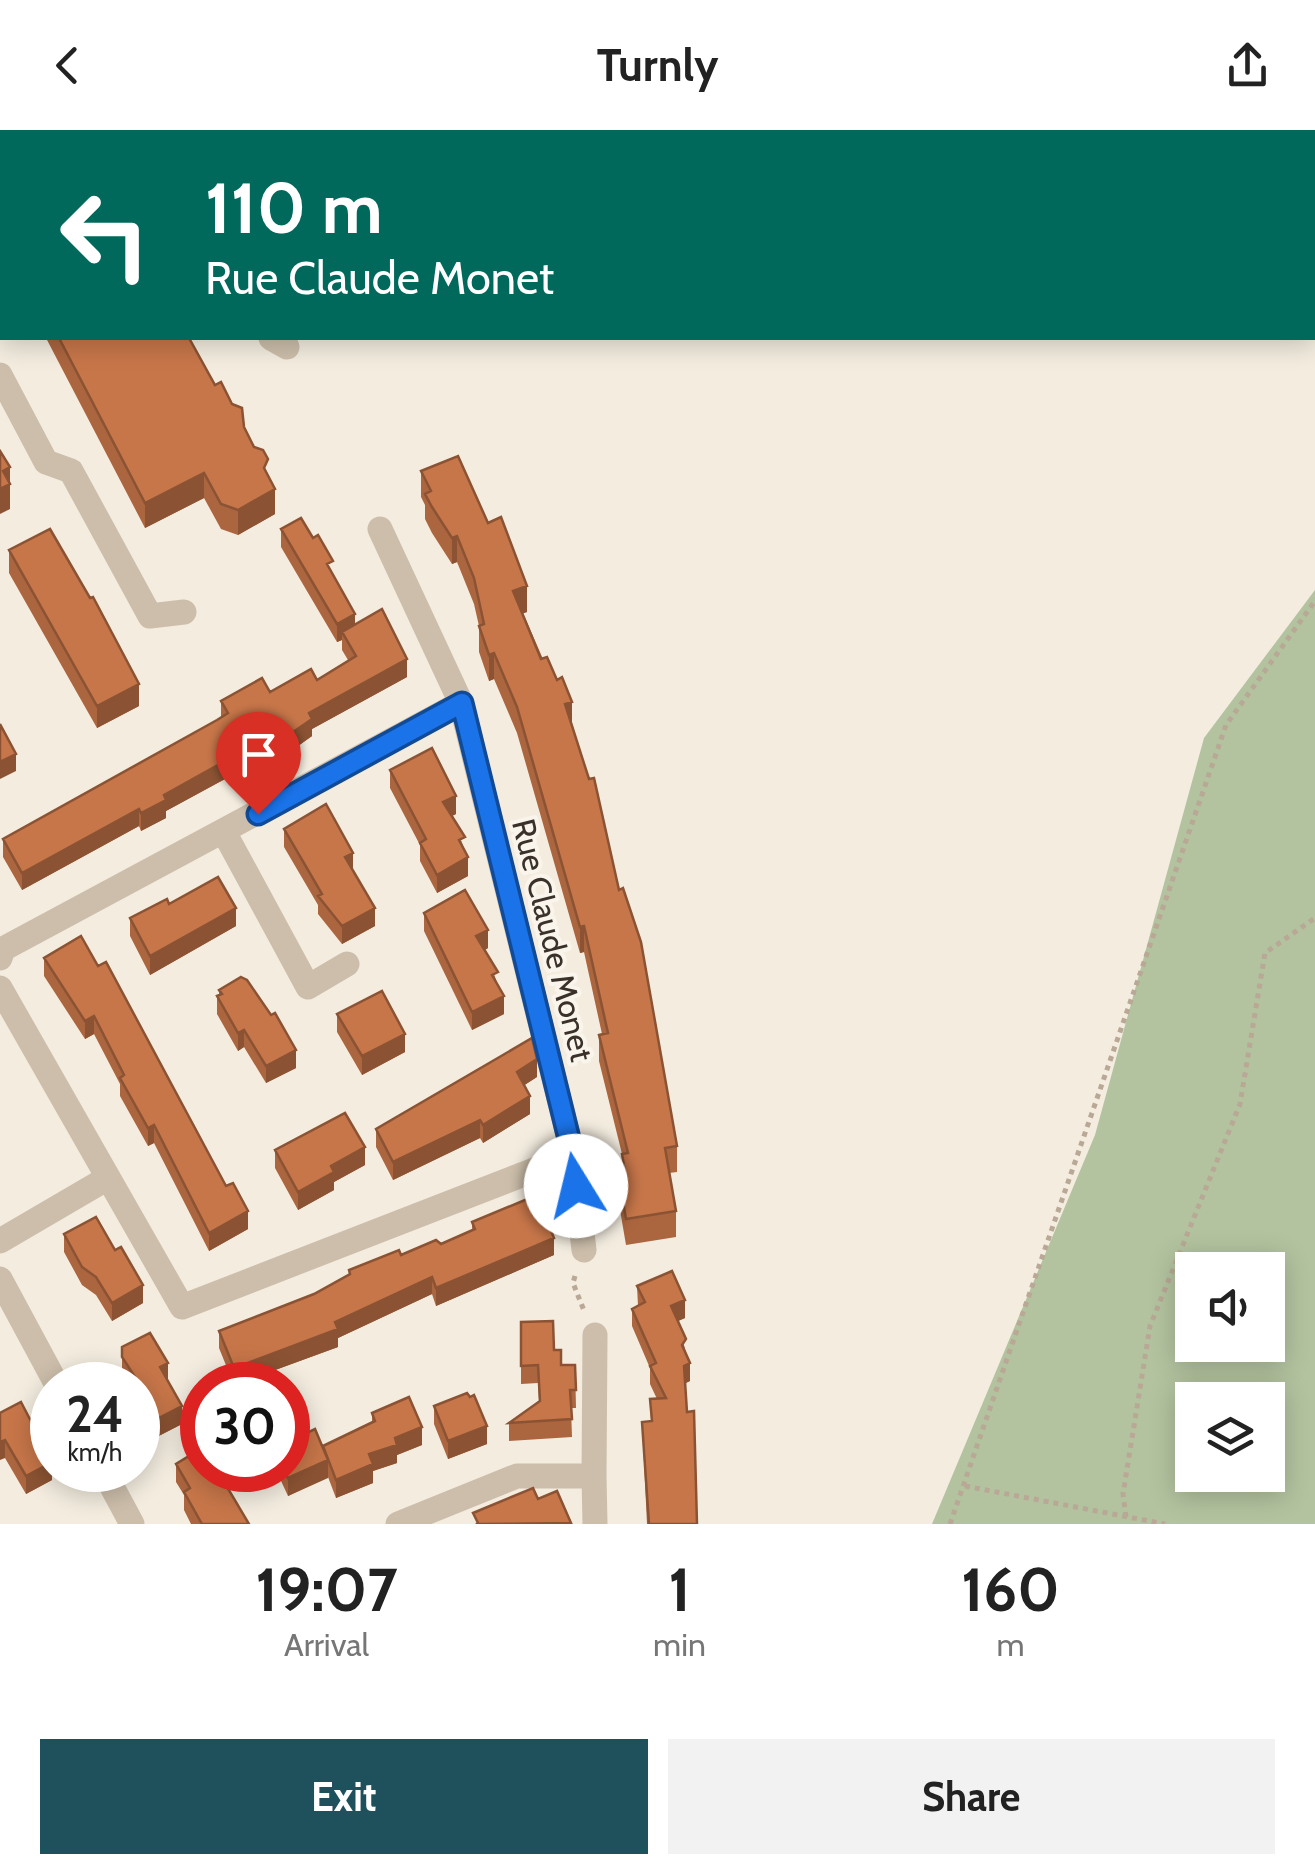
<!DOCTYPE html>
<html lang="en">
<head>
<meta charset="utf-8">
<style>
  body { margin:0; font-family:Cabin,sans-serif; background:#f2f2f2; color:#222; height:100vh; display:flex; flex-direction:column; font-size:38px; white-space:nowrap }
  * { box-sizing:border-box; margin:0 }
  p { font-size:32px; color:#767676 }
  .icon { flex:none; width:55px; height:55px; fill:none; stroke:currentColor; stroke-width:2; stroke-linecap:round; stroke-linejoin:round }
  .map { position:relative; height:1394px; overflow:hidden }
  .drawer { display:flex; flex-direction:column; background:#fff; flex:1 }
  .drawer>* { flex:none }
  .top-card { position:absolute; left:0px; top:0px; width:1315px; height:210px; box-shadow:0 5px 25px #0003; background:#00695c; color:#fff; overflow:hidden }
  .fabs { position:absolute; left:1175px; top:1122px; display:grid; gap:20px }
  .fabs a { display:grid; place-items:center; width:110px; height:110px; border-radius:0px; background:#fff; box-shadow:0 5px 25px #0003; font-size:50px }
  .speed { position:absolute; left:30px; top:1232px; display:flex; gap:20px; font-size:50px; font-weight:700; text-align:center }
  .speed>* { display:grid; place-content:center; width:130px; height:130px; border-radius:50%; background:#fff; box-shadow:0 5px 25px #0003; line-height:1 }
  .speed small { font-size:25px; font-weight:400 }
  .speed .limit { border:15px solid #d22; background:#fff; color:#111 }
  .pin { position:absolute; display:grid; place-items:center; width:85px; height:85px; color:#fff; margin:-102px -42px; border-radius:50% 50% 50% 0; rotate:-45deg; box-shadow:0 0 10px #0007 }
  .pin .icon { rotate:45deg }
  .me { position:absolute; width:110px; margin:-55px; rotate:351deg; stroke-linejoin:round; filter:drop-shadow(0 0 8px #0008) }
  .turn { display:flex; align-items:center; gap:35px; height:210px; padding:0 40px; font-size:45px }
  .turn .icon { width:130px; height:130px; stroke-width:2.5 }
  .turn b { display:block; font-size:70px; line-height:85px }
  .eta { display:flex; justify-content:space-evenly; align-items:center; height:170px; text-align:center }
  .eta b { font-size:60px; font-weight:700; line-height:70px }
  .button { display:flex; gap:20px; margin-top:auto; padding:20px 40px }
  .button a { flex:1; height:115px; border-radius:0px; background:#1f515c; color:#fff; font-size:40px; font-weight:700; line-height:115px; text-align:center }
  .button a+a { background:#f2f2f2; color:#222 }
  header { display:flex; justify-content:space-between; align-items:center; height:130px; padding:0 40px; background:#fff; font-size:45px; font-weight:700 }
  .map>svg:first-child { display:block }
  .green { fill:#b3c39f; fill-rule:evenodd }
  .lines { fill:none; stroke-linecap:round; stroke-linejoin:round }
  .path { stroke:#b8a895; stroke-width:5; stroke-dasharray:5 5; stroke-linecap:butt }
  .street { stroke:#ccbeaa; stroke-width:25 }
  .wall { fill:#ab653f }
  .shaded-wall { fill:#8b5333 }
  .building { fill:#c77649; stroke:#8b5333; stroke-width:2.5 }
  .route-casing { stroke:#114b97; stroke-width:25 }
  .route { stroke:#1a73e8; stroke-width:18 }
  .labels { text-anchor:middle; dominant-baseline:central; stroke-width:8; stroke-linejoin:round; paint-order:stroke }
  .street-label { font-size:32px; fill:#39312a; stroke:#faf5ec }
</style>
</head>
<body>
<header><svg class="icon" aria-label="back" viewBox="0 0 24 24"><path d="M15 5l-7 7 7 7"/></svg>Turnly<svg class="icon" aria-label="share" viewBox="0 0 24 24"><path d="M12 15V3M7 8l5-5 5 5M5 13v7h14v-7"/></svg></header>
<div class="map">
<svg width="1315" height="1394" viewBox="0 0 1315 1394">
  <rect width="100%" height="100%" fill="#f3ecdf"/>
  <path class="green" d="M1315 460V1394H932L1095 1005 1204 608ZM1192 1140H1268V1215H1192ZM1192 1270H1268V1345H1192Z"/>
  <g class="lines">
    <path class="path" d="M575 1146 573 1153 585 1183
      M965 1356 1165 1394
      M1126 1387 1123 1364 1150 1196 1240 974 1265 823 1315 788
      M950 1394 1226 595 1315 471"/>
    <path class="street" d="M139 0 141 2
      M271 208 287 217
      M0 245 46 332 71 341 150 486 184 482
      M380 399 461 573
      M224 702 308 857 347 834
      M0 828 3 819 461 573 573 1025 584 1120
      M0 858 182 1177 573 1025
      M0 1111 106 1049
      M0 1149 57 1255
      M103 1340 132 1394
      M594 1346 595 1205
      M398 1394 517 1346H594L595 1394"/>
  </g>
  <path class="wall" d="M0 0 2 2V85L0 80Z
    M223 0H356L358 2H225Z
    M46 208H189L215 255 244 297 268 344 275 384 238 405 221 399 204 368 145 398Z
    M421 341 527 482 523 483 572 596 677 1016V1042L669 1043 676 1081V1107L626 1115 619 1074V1048L622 1047V1024L599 931V905L602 904 584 822 580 823 517 603 494 549 489 551 479 522V496L474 474 457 432 452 434 432 403 425 389V375L421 367Z
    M281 399 333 444 355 495 407 547 312 599V606L280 629 240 650 236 643 166 681V688L141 701 139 696 22 760 3 727V709L221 588V571L270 562 317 550 348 530 342 520V510L337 512 281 417Z
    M9 420 139 576 97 598 9 443Z
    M390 640 456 684 452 686 465 721 468 746 437 763 420 731V715L390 658Z
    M284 699 353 741 375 796 342 814 318 784V775L284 717Z
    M169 774 236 796 150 845 130 806V788Z
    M424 783 488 818 485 820 498 855 504 884 472 900 424 801Z
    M81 806 248 1099 209 1121 154 1013 148 1016 120 966V954L94 904 85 909 44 846V828Z
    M219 860 296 938 266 953 244 917 238 921 217 884V866L219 865Z
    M337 884 405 922 362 945 337 902Z
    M537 947 524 955 530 984 483 1013 480 1008 393 1050 376 1017V999Z
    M275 1020 365 1035 334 1052V1060L298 1080 275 1038Z
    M472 1092 554 1125 436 1176 432 1164 338 1208V1217L234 1255 219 1218V1201L314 1164 349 1145V1140L441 1114 472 1100Z
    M64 1104 143 1173 112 1191 96 1165 82 1155 64 1122Z
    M637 1156 685 1188 678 1191 686 1223 690 1251 685 1253 697 1394H647L642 1292 651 1291 650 1269H657L650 1254V1238L632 1196V1179L638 1176Z
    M521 1192 554 1220 561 1235H575L576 1278H571L572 1307 509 1311V1293L539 1272 538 1253 521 1254Z
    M122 1217 168 1251 182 1294 149 1311 138 1291V1255L128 1254 122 1245Z
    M434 1276 487 1314 448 1329 434 1294Z
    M0 1283 52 1350 26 1364 5 1328Z
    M372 1283 422 1315 397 1325V1333L373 1341V1353L336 1368 328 1347 288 1366 276 1340H288L323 1317 372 1293Z
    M176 1334 249 1394H191L184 1380V1365L176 1352Z"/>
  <path class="shaded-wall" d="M10 337V379L0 384V359L3 341Z
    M204 343V368L145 398V373Z
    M275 359V384L238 405V380Z
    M457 406V432L452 434V408Z
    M527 456V482L513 487V461Z
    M355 484V502H342V510L337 512V494Z
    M494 523V549L489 551V525Z
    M407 529V547L312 599V606L280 629 240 650V632L309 583Z
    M139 554V576L97 598V576Z
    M572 572V597L565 574Z
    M16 624V641L0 649V632Z
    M236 625V643L166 681V688L141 701V683L164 665Z
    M456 666V684L443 690V672Z
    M139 679V696L22 760V743Z
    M353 723V741L345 727Z
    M468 727V746L437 763V745Z
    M236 778V796L150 845V826Z
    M375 778V796L342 814V796Z
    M584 796V822L580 823V797Z
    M488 800V818L476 824V806Z
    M504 866V884L472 900V882Z
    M94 886V904L85 909V891Z
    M244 900V917L238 921V903Z
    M405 904V922L362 945V926Z
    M296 920V938L266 953V936Z
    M537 929V947L517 960V942Z
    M530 966V984L483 1013V995Z
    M480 990V1008L393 1050V1032Z
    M154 995V1013L148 1016V998Z
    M365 1017V1035L334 1052V1060L298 1080V1062L331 1036Z
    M248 1081V1099L209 1121V1103Z
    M554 1108V1125L436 1176V1158Z
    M432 1147V1164L338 1208V1217L234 1255V1238Z
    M143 1155V1173L112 1191V1173Z
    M685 1170V1188L671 1194V1176Z
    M168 1233V1251L160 1237Z
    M690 1233V1251L684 1254V1236Z
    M182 1276V1294L149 1311V1293Z
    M487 1296V1314L448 1329V1311Z
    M422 1297V1315L397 1325V1333L373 1341V1353L336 1368V1350L369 1324 395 1308Z
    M5 1310V1328L0 1330V1312Z
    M328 1330V1348L288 1366V1348Z
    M52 1332V1350L26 1364V1346Z"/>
  <path class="building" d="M0 0H47L48 2H2V37L0 33Z
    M240 0H356L358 2H240Z
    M59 208H189L215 255 221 252 232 274 242 278 244 297 254 317 263 320 268 329 264 338 275 359 238 380 221 374 204 343 145 373Z
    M0 321 10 337 3 341 10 354 0 359Z
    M458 326 488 393 501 387 527 456 513 461 541 529 547 527 557 550 562 547 572 572 565 574 589 649 594 648 619 760 623 758 641 812 677 1016 665 1018 676 1081 626 1089 619 1048 626 1047 622 1024 628 1023 599 905 608 903 584 796 580 797 517 577 494 523 489 525 479 496 484 494 474 448 457 406 452 408 432 377 425 364 431 361 421 341Z
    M301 388 313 408 318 405 333 431 327 434 355 484 337 494 281 399Z
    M50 399 90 468 93 467 139 554 97 576 9 420Z
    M382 479 407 529 309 583 312 589 280 611 240 632 236 625 164 665 166 670 141 683 139 679 22 743 3 709 217 590 228 583 221 571 262 548 270 562 311 539 317 550 356 526 342 502Z
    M0 594 16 624 0 632Z
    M432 618 456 666 443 672 465 707 459 710 468 727 437 745 420 713 426 709 390 640Z
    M326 674 353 723 345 727 375 778 342 796 318 766 322 764 284 699Z
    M218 747 236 778 150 826 130 788 167 769 169 774Z
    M465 760 488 800 476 806 498 842 492 845 504 866 472 882 424 783Z
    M81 806 98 836 106 832 226 1056 233 1053 248 1081 209 1103 154 995 148 998 120 948 124 945 94 886 85 891 44 828Z
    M241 847 247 850 271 885 275 883 296 920 266 936 244 900 238 903 217 866 222 864 219 860Z
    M382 861 405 904 362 926 337 884Z
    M532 908 537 929 517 942 530 966 483 995 480 990 393 1032 376 999Z
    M345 983 365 1017 331 1036 334 1042 298 1062 275 1020Z
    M537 1065 554 1108 436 1158 432 1147 335 1192 338 1199 234 1238 219 1201 314 1164 350 1144 349 1140 399 1120 401 1125 436 1110 441 1114 475 1099 472 1092Z
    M96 1087 115 1120 121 1117 143 1155 112 1173 96 1147 82 1137 64 1104Z
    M672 1141 685 1170 671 1176 686 1209 682 1215 690 1233 684 1236 687 1282 694 1281 697 1394H649L642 1292 652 1291 650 1269 666 1268 650 1236 656 1233 632 1179 645 1172 637 1156Z
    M553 1191 554 1220H561V1235H575L576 1260H570L572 1289 509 1293 540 1271 538 1235 521 1236V1192Z
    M150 1203 168 1233 160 1237 182 1276 149 1293 138 1273V1255H127L137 1250 122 1227V1217Z
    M467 1263 470 1267 474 1265 487 1296 448 1311 434 1276Z
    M409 1267 422 1297 395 1308 397 1315 369 1324 373 1334 336 1350 323 1316 375 1291 372 1283Z
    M21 1272 52 1332 26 1346 5 1310 0 1312V1283Z
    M315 1299 328 1330 288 1348 284 1340H288V1312Z
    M202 1318V1340H217L249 1394H202L184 1362 190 1358 176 1334Z
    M533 1358 538 1369 557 1361 571 1393 476 1394 478 1393 473 1383Z"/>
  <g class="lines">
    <g class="route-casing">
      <path id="route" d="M258 684 462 573 573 1025 576 1056"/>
    </g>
    <use href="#route" class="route"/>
  </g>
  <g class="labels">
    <g class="street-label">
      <text transform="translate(553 810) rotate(76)">Rue Claude Monet</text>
    </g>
  </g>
</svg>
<div class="fabs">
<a><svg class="icon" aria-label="sound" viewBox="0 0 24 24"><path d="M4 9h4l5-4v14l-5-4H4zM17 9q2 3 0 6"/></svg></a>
<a><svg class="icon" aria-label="layers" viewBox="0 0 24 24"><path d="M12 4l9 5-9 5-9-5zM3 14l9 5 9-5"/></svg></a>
</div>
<div class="speed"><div>24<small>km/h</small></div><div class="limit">30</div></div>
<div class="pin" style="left:258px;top:684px;background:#d93025"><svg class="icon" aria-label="arrive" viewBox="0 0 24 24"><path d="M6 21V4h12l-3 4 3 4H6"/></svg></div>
<svg class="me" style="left:576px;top:1056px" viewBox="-20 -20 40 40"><circle r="19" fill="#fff"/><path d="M0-13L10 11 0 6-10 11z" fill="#1a73e8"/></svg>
<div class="top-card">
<div class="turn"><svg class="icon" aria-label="left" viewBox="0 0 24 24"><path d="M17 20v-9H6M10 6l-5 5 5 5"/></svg><div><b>110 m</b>Rue Claude Monet</div></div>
</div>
</div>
<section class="drawer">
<div class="eta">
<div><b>19:07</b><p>Arrival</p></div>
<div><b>1</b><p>min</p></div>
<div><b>160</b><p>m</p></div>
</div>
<div class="button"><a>Exit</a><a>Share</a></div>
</section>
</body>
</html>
